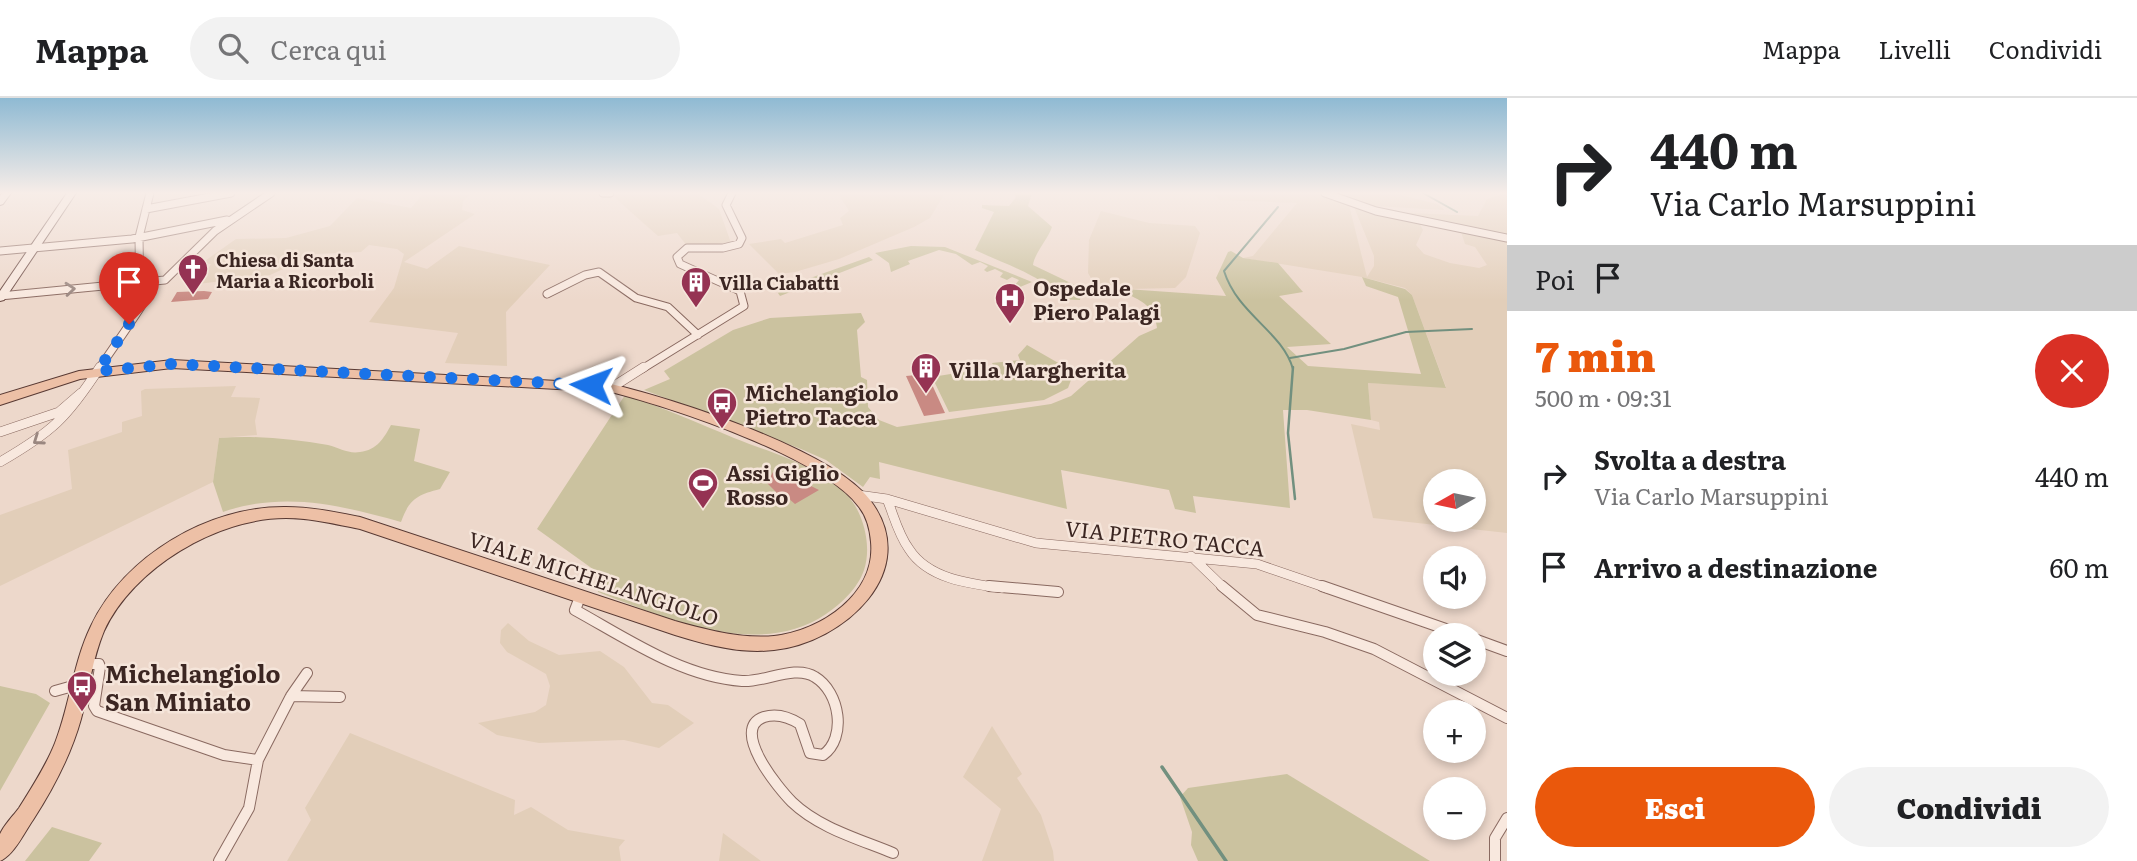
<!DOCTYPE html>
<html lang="it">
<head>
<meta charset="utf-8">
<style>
  body { margin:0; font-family:Literata,serif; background:#f2f2f2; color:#202124; height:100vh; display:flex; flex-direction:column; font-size:26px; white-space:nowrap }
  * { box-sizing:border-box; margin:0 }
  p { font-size:23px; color:#757577 }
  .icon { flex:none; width:38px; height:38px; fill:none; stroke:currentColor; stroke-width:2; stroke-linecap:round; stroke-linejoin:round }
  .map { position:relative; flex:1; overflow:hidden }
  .side { display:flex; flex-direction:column; background:#fff; width:630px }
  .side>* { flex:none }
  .guide { background:#fff; color:#202124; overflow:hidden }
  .needle { width:46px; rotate:261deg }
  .fabs { position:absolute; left:1423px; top:371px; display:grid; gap:14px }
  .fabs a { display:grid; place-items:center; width:63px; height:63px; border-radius:50%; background:#fff; box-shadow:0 4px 10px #0003; font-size:35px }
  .pin { position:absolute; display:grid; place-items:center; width:60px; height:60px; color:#fff; margin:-72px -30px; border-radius:50% 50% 50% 0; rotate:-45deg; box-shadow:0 0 7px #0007 }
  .pin .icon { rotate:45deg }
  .me { position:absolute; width:77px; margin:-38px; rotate:273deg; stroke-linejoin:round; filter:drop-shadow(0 0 5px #0008) }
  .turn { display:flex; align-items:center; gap:24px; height:147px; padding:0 28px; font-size:32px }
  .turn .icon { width:91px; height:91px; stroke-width:2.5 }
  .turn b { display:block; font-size:49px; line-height:60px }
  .then { display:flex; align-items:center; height:66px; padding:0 28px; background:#0003; gap:14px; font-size:26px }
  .round { display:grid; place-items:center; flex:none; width:74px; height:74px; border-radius:37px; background:#f2f2f2 }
  .head { display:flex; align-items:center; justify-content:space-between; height:119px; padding:0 28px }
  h1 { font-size:42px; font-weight:800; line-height:52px; color:#ea580c }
  .action { display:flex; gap:14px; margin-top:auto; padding:14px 28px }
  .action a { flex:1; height:80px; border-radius:42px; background:#ea580c; color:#fff; font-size:28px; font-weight:800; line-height:80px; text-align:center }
  .action a+a { background:#f2f2f2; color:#202124 }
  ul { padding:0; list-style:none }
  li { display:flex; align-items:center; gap:21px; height:91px; padding:0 28px }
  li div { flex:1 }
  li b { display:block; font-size:26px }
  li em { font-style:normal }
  header { display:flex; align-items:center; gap:42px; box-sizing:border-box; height:98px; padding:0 35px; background:#fff; border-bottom:2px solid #e0e0e0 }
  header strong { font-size:33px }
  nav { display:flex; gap:38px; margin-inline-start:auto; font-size:24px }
  .search { width:490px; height:63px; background:#f2f2f2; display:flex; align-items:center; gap:18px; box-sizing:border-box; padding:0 24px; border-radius:38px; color:#757577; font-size:26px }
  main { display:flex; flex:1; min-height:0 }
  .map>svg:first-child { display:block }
  .farmland { fill:#e2ceb9; fill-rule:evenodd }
  .green { fill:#cbc29f }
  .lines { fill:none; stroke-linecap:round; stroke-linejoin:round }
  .stream-far2 { stroke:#72907f; stroke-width:2 }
  .stream-far1 { stroke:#72907f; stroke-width:2.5 }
  .stream { stroke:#72907f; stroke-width:3.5 }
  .building { fill:#c98a83 }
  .street-far2-casing { stroke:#896960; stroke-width:9 }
  .street-far1-casing { stroke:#896960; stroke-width:10 }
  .street-casing { stroke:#896960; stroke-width:12 }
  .secondary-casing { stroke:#6b4a43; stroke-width:2 }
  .primary-casing { stroke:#583933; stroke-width:2 }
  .street-far2 { stroke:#f8e8de; stroke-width:7 }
  .street-far1 { stroke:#f8e8de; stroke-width:9 }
  .street { stroke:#f8e8de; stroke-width:10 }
  .secondary { fill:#f8e8de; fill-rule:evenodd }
  .primary { fill:#edc0a6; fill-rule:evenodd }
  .oneway { stroke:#9a8780 }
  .route { stroke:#1a73e8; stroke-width:12; stroke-dasharray:0 21.6 }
  .labels { text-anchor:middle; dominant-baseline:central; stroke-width:5; stroke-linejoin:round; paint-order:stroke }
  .far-poi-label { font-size:18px; font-weight:bold; fill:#3b2622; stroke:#f5e5da; text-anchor:start }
  .poi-label { font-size:21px; font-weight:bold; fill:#3b2622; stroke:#f5e5da; text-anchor:start }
  .street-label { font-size:21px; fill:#3b2622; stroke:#f5e5da }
  .near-poi-label { font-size:24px; font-weight:bold; fill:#3b2622; stroke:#f5e5da; text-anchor:start }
</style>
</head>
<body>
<header>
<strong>Mappa</strong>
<div class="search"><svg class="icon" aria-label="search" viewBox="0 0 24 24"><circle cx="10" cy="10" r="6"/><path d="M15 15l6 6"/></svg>Cerca qui</div>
<nav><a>Mappa</a><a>Livelli</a><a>Condividi</a></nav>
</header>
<main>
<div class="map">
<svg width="1507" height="763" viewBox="0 0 1507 763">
  <rect width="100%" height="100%" fill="#edd8cb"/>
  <path class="farmland" d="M424 95 469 97 463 103 462 112 475 116 404 164 427 171 459 148 550 167 506 214 507 268 445 265 458 235 369 224 394 190 404 156 397 151 369 147 361 154 316 156 270 177 198 186 211 166 202 165 236 141 286 140 330 128 357 100 411 110Z
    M621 95H697L719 111 731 145 687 148 677 135 658 138 613 98Z
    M838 95 871 97 945 95 930 120 914 129 839 161 795 174 779 176 749 146 781 141 785 145 843 127 840 120 849 113Z
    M1213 95H1315L1349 107 1367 179 1374 168V158L1354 109 1420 126 1423 132 1416 147 1424 156 1450 165 1479 170 1487 167 1475 149 1465 146 1461 134 1507 143V435L1373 420 1351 326 1380 332 1379 324 1371 322 1368 285 1446 289 1412 197 1405 190 1362 179 1243 160 1253 158 1297 105 1219 102ZM1435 383H1474V422H1435Z
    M1330 95H1392L1437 106 1445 112 1372 108Z
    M1507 95V137L1389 114 1478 118 1487 101Z
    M1101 113 1149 125 1195 128 1200 135 1186 179 1175 190 1126 191 1094 185 1088 175 1089 142Z
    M236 288 231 299 260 300 255 323 257 337 219 340 213 384 0 488V417L72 391 68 352 122 334V324L142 318 141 293 145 291Z
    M508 525 529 543 559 557 600 553 624 569 652 605 668 607 694 625 659 650 624 642 539 645 497 637 478 625 535 614 546 607 550 588 546 576 507 554 500 545 501 532Z
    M992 628 1022 676 1017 680 1041 717 1053 753 1054 763H982L1001 711 963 679Z
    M350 635 515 702 514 717 531 709 568 732 625 742 619 749 621 763H287L311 722 305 710Z
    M723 735 761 763H719Z"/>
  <path class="green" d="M1014 95H1032L1028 108 1052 129C1048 141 1034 156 1033 167L1077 188 1082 193 1080 202C1043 202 1055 189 1032 178 1014 168 994 161 975 152L994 114 982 110V107L1009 108 1016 99Z
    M911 148 945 149 1032 184 1020 189 1015 187 1019 182 1012 179 1007 182 1000 179 1003 175 995 171 987 174 984 172 988 168 980 164 972 167 956 156 939 152 908 163 910 166 891 174 889 165 875 155Z
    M1231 153 1243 160 1278 165 1303 194 1279 198 1331 246 1287 249 1308 268 1421 276 1398 199 1366 188 1362 179 1405 191 1412 197 1446 290 1368 285 1371 322 1307 312H1283L1290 410 1193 398 1196 415 1175 411 1169 392 1061 372 1067 411 879 364 880 381 870 379 863 389 826 362 801 351 644 292 670 281 664 273 733 232 770 220 861 215 865 224 857 232 861 279 867 282 868 309 879 322 897 329 1051 306 1071 298 1139 238 1157 230C1155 211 1145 204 1129 197L1126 191 1226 198 1216 180 1228 154Z
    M869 159 873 162 780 198 778 195 785 189Z
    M1027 247 1074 274 1068 290 1044 302 949 314 932 279 994 269 992 265 1020 262 1018 257Z
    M625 297C662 309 698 325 734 340 771 355 818 367 847 397 864 415 872 449 864 472 858 490 841 506 826 516 758 562 666 520 598 494L597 474 537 431Z
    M391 327 420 331 414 363 450 374 440 391C416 397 409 402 401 424 340 407 284 393 223 414L213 384 219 340C256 337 292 341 328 347 340 350 348 356 360 354 377 352 384 340 391 327Z
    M0 588 36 596 50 605 0 693Z
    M1287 676 1430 763H1198L1191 747 1192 734 1180 699 1188 690Z
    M52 729 102 745 89 763H25Z"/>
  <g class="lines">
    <path class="stream-far2" d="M1423 95 1457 114
      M1278 109 1224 173C1238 217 1282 233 1293 271
      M1290 260 1344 251 1406 234 1472 231"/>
    <path class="stream-far1" d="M1293 269 1288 335 1295 401"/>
    <path class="stream" d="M1162 669 1226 763"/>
  </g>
  <path class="building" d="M204 193 212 194 208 201 171 204 177 194Z
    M927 276 929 280 945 315 924 318 906 278Z
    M773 374 809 387 819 392 795 406 788 400 784 402 767 385Z"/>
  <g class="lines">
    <g class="street-far2-casing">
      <path id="street-far2" d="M603 95H610
        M1325 95 1376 113 1507 140
        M146 111 231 95
        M0 153 132 141 227 122
        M547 196 585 177 599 174 636 200 668 209 698 237
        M0 198 165 182 215 133 271 95
        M140 207 139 139 150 95
        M99 271C107 258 152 196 153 188L148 185
        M642 271 744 208 740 193 680 166 677 159 687 150H723L739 146 742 140 726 107 732 95"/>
    </g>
    <g class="street-far1-casing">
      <path id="street-far1" d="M611 290 644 269
        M0 334 59 314 81 295
        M0 364C52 334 67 320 100 269
        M858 397 887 401 1036 445 1257 466 1327 490
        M887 401C894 418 898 436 909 451 928 481 970 486 1002 490
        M1191 458 1224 490"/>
    </g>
    <g class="street-casing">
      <path id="street" d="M989 488 1058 494
        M1222 488 1257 517 1325 534 1374 551 1507 620
        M1322 488 1463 537
        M580 499 575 512C626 540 682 579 742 583 764 585 795 566 815 579 840 594 847 640 823 657L810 655 800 626C789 619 777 615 764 619 729 631 779 691 792 704 819 730 859 741 893 755
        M1474 541 1507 553
        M86 566H99L100 569 94 608 97 613 224 657 258 662 249 710 219 763
        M55 593 80 586
        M291 598 340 599
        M258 662 291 598 307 575
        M1495 763V740L1507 720"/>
    </g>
    <g class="secondary-casing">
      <path id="secondary" d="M2 95H11L3 106 0 107V98Z
        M67 95H76L4 202 0 203V193Z"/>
    </g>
    <g class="primary-casing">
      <path id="primary" d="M172 262 611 286C674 301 831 351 870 402 924 473 843 545 774 552 741 556 707 547 675 537L360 431C335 426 311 420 286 420 217 420 133 470 104 533 92 561 89 592 81 621 71 657 53 691 33 722 24 735 14 757 0 763 0 755 0 743 0 736 4 727 13 718 19 710 32 689 46 668 55 645 70 607 73 565 91 528 124 458 209 408 286 409 311 409 335 414 360 419L675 523C707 532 741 541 774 538 821 533 876 496 871 444 870 432 867 419 859 409 824 360 671 309 611 294L172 270 80 281 0 307V297L79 273Z"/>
    </g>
    <use href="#street-far2" class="street-far2"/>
    <use href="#street-far1" class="street-far1"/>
    <use href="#street" class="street"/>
    <use href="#secondary" class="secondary"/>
    <use href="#primary" class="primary"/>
  </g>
  <defs><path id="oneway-chevron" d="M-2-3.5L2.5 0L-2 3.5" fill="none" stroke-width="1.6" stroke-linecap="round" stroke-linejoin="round" transform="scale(1.75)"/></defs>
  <g class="oneway">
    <use href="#oneway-chevron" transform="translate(70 191) rotate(-5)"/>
    <use href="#oneway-chevron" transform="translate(38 342) rotate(145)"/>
  </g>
  <linearGradient id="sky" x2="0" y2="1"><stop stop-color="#8fbad3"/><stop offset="0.47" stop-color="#f7ede8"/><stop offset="1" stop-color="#f7ede8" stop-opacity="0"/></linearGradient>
  <rect width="1507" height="202" fill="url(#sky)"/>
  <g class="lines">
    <path class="route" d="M129 226 98 273 172 266 591 287"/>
  </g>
  <defs>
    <g id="church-pin" transform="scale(1.575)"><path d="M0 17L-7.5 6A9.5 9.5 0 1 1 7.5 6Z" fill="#953353" stroke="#f5e5da"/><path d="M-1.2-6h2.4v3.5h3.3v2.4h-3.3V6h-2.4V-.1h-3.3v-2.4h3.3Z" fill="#fff"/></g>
    <g id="building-pin" transform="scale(1.575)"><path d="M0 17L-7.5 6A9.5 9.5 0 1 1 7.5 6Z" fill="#953353" stroke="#f5e5da"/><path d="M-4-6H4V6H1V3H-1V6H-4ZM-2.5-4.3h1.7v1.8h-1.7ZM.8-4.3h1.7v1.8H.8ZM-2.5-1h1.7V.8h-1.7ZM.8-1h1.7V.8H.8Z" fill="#fff"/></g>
    <g id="hospital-pin" transform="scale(1.575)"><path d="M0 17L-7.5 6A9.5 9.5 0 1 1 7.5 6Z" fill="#953353" stroke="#f5e5da"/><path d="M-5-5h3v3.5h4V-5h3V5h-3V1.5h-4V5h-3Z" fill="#fff"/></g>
    <g id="bus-pin" transform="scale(1.575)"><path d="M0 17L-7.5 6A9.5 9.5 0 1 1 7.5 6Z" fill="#953353" stroke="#f5e5da"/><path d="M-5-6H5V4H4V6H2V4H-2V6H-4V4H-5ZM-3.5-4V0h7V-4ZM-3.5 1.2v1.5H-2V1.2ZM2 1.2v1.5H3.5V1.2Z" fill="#fff"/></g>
    <g id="stadium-pin" transform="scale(1.575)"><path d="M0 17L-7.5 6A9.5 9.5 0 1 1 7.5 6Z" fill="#953353" stroke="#f5e5da"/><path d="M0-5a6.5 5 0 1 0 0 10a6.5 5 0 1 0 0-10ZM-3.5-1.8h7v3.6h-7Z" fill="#fff"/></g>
  </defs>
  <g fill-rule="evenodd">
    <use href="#church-pin" x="193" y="171"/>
    <use href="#building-pin" x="696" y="184"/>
    <use href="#hospital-pin" x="1010" y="200"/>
    <use href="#building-pin" x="926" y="270"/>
    <use href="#bus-pin" x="722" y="305"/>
    <use href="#stadium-pin" x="703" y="385"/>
    <use href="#bus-pin" x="82" y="588"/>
  </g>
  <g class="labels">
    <g class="far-poi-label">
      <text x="216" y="161">Chiesa di Santa<tspan x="216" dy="21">Maria a Ricorboli</tspan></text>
      <text x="719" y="184">Villa Ciabatti</text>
    </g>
    <g class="poi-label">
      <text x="1033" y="188">Ospedale<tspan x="1033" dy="24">Piero Palagi</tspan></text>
      <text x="949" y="270">Villa Margherita</text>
      <text x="745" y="293">Michelangiolo<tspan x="745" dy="24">Pietro Tacca</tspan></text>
      <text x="726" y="373">Assi Giglio<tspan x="726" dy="24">Rosso</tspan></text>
    </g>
    <g class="street-label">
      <text transform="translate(1165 439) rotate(6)">VIA PIETRO TACCA</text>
      <text transform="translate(594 479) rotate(18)">VIALE MICHELANGIOLO</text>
    </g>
    <g class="near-poi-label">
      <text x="105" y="574">Michelangiolo<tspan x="105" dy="28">San Miniato</tspan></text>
    </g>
  </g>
</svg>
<div class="fabs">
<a><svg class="needle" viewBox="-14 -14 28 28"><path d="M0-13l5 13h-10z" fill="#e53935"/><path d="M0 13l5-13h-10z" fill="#757577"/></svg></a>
<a><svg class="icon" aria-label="sound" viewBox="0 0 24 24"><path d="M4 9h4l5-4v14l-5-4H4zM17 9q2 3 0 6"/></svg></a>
<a><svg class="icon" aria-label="layers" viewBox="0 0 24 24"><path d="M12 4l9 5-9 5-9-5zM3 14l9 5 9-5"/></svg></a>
<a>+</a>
<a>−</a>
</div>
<div class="pin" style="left:129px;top:226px;background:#d93025"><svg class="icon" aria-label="arrive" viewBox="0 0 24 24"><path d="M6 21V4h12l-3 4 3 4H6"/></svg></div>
<svg class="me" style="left:591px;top:287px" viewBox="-20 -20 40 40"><path d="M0-17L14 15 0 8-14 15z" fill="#1a73e8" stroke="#fff" stroke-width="4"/></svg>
</div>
<section class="side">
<div class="guide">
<div class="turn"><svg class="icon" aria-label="right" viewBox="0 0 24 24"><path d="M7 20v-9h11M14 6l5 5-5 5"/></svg><div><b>440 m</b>Via Carlo Marsuppini</div></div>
<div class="then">Poi<svg class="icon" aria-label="arrive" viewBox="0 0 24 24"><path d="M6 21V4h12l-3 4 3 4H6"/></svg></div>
</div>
<div class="head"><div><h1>7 min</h1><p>500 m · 09:31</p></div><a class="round" style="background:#d93025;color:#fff"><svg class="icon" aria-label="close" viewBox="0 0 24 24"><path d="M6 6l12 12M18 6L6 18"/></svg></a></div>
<ul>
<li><svg class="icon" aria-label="right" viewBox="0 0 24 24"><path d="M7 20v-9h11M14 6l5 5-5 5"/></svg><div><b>Svolta a destra</b><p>Via Carlo Marsuppini</p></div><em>440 m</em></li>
<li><svg class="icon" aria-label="arrive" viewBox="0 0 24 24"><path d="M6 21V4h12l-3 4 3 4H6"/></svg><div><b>Arrivo a destinazione</b></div><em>60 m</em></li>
</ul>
<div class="action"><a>Esci</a><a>Condividi</a></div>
</section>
</main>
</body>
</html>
